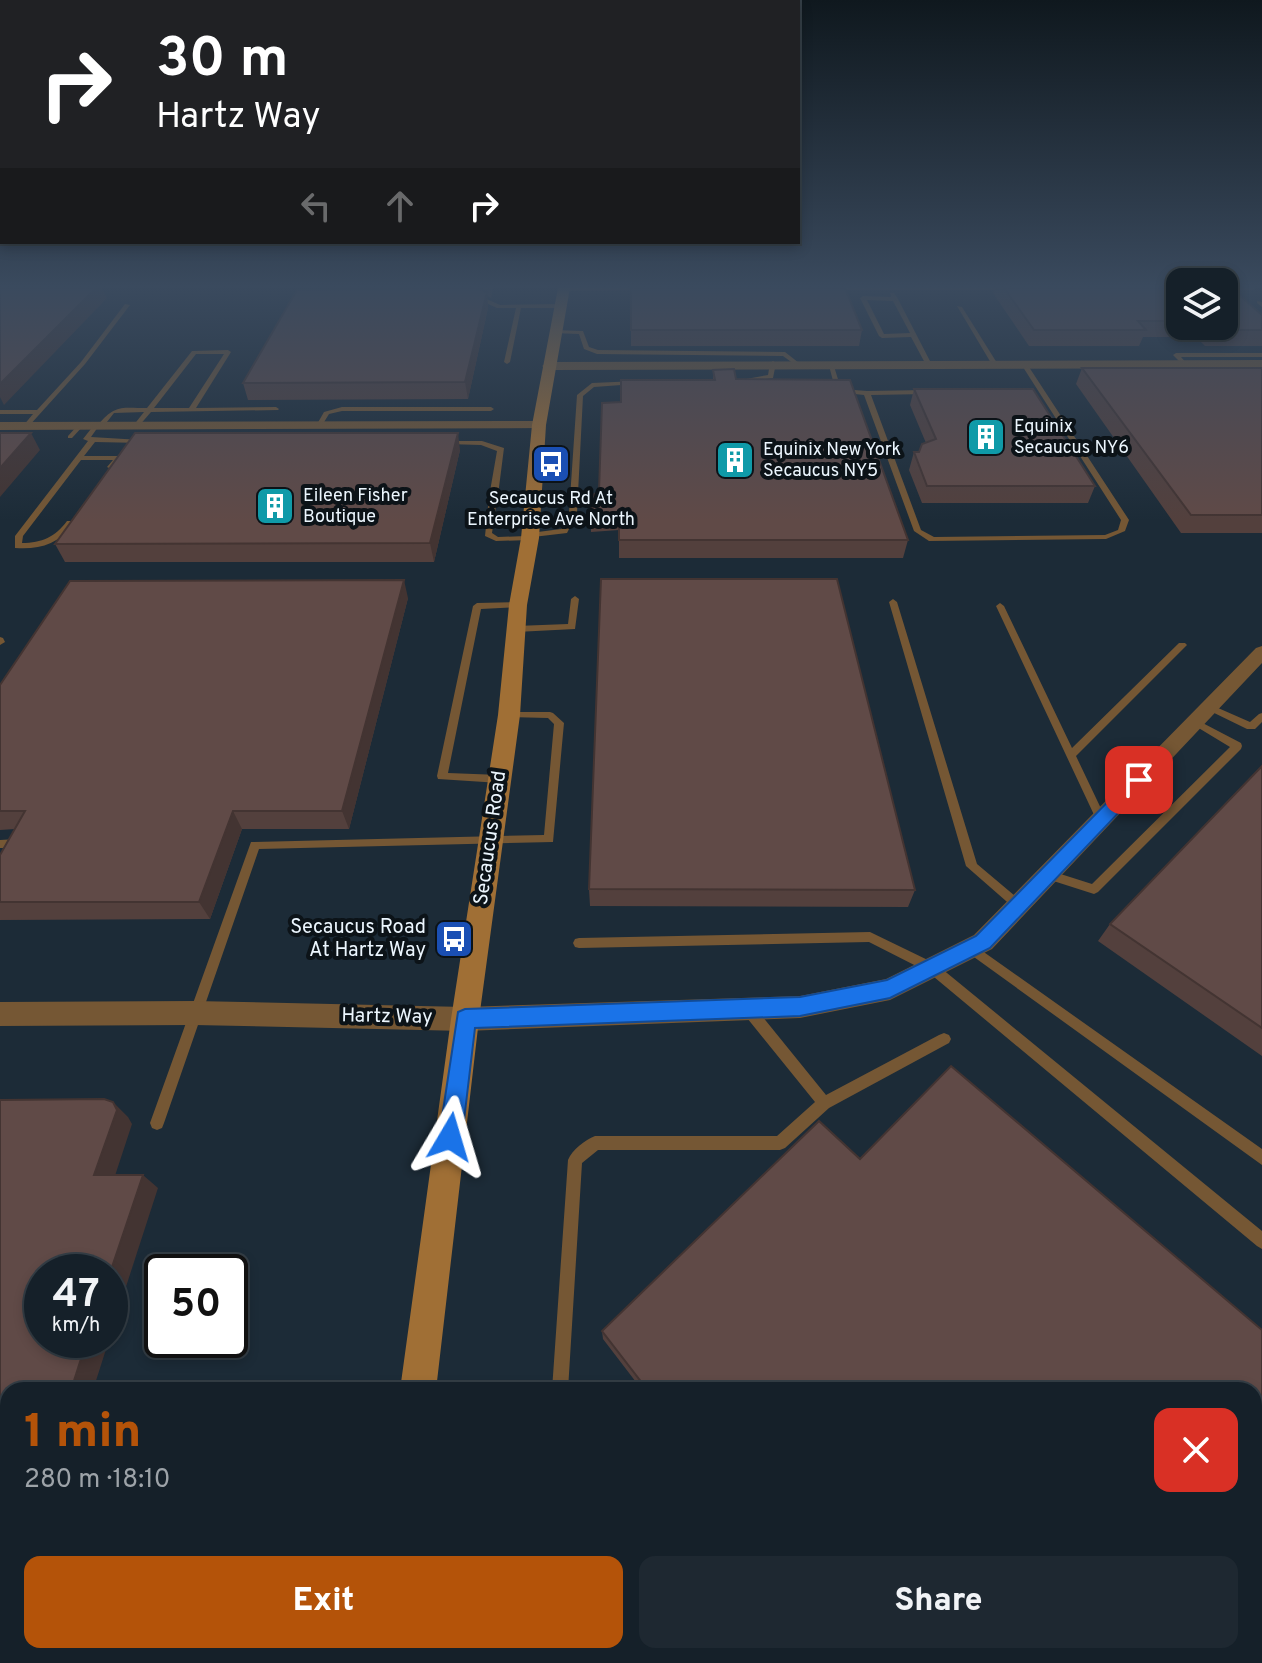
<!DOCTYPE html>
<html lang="en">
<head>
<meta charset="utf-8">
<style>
  body { margin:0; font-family:Overpass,sans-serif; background:#1e2831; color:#f1f3f6; height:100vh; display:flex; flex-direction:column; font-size:30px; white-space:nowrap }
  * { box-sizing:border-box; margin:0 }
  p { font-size:26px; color:#9da3a8 }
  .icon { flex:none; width:44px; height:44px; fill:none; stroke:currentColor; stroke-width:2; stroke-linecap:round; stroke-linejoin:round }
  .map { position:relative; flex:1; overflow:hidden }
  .side { position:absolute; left:0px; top:1382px; width:1262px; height:282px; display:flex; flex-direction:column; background:#152029; border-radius:24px 24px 0 0; box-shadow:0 4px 12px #0003,0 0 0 2px #343e46 }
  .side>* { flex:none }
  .top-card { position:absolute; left:0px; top:0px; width:800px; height:244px; box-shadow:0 4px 12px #0003,0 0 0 2px #343e46; background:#202124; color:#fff; overflow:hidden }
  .buttons { position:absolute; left:1166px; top:268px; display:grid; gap:16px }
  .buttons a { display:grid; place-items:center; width:72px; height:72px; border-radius:16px; background:#152029; box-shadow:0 4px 12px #0003,0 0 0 2px #343e46; font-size:40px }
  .speed { position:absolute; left:24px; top:1254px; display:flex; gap:16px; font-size:40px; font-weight:700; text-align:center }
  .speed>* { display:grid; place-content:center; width:104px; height:104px; border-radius:50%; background:#152029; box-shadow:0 4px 12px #0003,0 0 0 2px #343e46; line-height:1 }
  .speed small { font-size:20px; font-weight:400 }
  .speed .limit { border:4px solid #111; border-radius:12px; background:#fff; color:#111 }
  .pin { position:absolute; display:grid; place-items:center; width:68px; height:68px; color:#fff; margin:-34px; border-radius:16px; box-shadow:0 4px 12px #0006 }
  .me { position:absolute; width:88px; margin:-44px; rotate:7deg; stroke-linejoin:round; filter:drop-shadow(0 0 6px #0008) }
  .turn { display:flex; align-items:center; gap:28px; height:168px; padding:0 24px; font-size:36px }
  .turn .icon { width:104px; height:104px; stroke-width:2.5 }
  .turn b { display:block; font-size:56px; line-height:68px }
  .lanes { display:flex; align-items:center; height:76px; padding:0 24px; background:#0003; justify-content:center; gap:40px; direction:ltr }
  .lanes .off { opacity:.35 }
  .round { display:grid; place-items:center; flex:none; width:84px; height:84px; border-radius:16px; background:#1e2831 }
  .headline { display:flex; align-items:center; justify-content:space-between; height:136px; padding:0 24px }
  h1 { font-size:48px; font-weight:800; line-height:60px; color:#b45309 }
  .cta { display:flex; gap:16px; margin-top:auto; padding:16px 24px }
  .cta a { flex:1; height:92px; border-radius:16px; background:#b45309; color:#fff; font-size:32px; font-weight:800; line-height:92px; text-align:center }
  .cta a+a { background:#1e2831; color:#f1f3f6 }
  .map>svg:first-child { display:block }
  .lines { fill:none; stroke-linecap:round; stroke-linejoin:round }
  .service { fill:#755734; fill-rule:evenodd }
  .minor { fill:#755734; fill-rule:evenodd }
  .secondary { fill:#a06f35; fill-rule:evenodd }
  .wall { fill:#53403d }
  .shaded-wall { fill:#433432 }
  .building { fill:#604a47; stroke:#433432; stroke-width:2 }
  .route { fill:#1a73e8; stroke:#114b97; stroke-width:2 }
  .labels { text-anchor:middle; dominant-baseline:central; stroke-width:8; stroke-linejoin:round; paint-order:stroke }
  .far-poi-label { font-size:18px; fill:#ecf6fe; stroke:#0c1318; text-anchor:start }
  .street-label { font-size:20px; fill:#ecf6fe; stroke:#0c1318 }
  .poi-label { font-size:20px; fill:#ecf6fe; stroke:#0c1318; text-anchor:end }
</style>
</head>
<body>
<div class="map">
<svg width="1262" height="1663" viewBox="0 0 1262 1663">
  <rect width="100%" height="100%" fill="#1c2b37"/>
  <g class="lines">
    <path class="service" d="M477 288 482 289 480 296 500 305 562 304 565 306 562 308H521L510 362 507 364 504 362 516 308H497L475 298Z
      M563 288H647L644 290 564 291 561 289Z
      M830 288H1011L1008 290H833Z
      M1224 288H1256L1253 290H1224Z
      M890 293H894L898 299 931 363 930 364 925 363 911 337 882 338 879 336 860 298 863 296 891 297ZM867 300 893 301 910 333 884 334Z
      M1257 301 1262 302V307L1257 303Z
      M125 304 130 305 85 364 28 427 23 426 33 414H0V410H37L81 362Z
      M957 306 962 307 997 363 996 364 991 363Z
      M554 330 583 331 589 347 598 350 785 352 799 363 794 364 783 356 597 354 584 349 579 334 552 333V331Z
      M228 350 231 352 196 408 276 407 279 409 278 410 151 412 138 427 136 428 133 426 144 412 114 413 103 427H98L91 437 141 440 145 442 143 443 95 442 84 456H118L122 458 114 469H111L107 467 113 460H81L23 536 22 543C42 543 55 537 67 521H73V525C58 544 39 550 15 548V536L88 441 83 439 94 425H98C115 404 122 408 147 408L192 351ZM196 354H224L189 408H154Z
      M1262 353V357H1181L1187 364 1184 366 1173 355 1176 353Z
      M773 361 776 363 773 378 744 382 741 380 768 375 770 363Z
      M828 362 833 363 841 389 867 391 927 390 930 392 927 394 871 395 921 530 934 537 1105 535 1118 530 1121 520 1021 364 1024 362 1027 364 1129 520 1125 531 1106 539 929 541 914 531 864 395 836 392Z
      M637 381V383L635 384 594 387 583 396 577 513 567 533 533 537V540H530L496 541 485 536 489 497 497 451 481 445 447 444 445 443V441H482L504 448 498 495H533L537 497 533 499H497L492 533 498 537 526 536 530 533 561 529 569 513 577 395 592 383Z
      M342 407H491L494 409 491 411H342L329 414 321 427H317L316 426 324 412Z
      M78 425 83 426 72 438H68V436Z
      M575 596 579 599 575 629 516 632 512 629 516 626 568 624 571 599Z
      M893 599 897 602 977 864 1022 902 1024 905 1022 908 1018 910 1014 908 966 866 889 602Z
      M518 602 522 605 521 607 481 609 448 773 500 775 505 779 500 783 438 779 437 776 473 606 477 603Z
      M1000 603 1004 606 1072 748 1179 643H1185L1187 645 1076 756 1106 819 1105 822H1097L1096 819 996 606Z
      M0 637 3 638 5 642 0 645Z
      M1209 704 1250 722 1259 714 1262 713V722L1255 729H1247L1206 709 1204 707Z
      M509 712H550L553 713 564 723 553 842 259 849 164 1123 162 1128 157 1130 152 1128 150 1123 251 842 544 835 554 724 548 718 506 717 504 715Z
      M1195 719 1241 743 1242 746 1241 749 1098 892 1094 894 1044 878 1042 875 1044 872 1048 870 1092 884 1230 747 1192 724 1190 722Z
      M17 839 21 840 23 843 4 875 0 877V862L8 848H0V840Z
      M870 932 936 964 1262 1231V1249L1257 1246 928 972 869 942 579 948 575 947 573 943 575 939 579 938Z
      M971 943 1262 1149V1165L967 952 965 948 967 944Z
      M748 1003 753 1005 826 1095 939 1035 944 1033 949 1035 951 1039 949 1043 829 1108 785 1148 780 1150H598L582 1163 568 1390H552L568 1160C572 1150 585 1140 595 1136H777L815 1102 743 1013 742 1009 743 1005Z
      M547 1656H568L571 1663H550Z"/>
    <path class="minor" d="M1262 360V368L548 370 542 366 548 362Z
      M539 421 544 422V428L0 430V422Z
      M1262 646V663L992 949 890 1000 800 1018 465 1031 194 1025 0 1026V1002L194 1001 465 1007 800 996 886 979 974 935 1256 648Z"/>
    <path class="secondary" d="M558 288H570L546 425 539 538 527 605 520 715 479 1019 436 1390H400L451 1019 498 715 509 605 521 538 532 425Z
      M412 1656H454L456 1663H414Z"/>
  </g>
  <path class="wall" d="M365 288H476L483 291V288H493L491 298 487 296 488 308 468 399 248 400 243 383 366 289Z
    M631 288 862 330 859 346H631Z
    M995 288H1180V326H1224L1262 315V346H1205L1196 337H1143L1139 346H1029L993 293Z
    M1082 368H1262V533H1181L1076 384Z
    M713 370 736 379 908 540 903 558H619V530L591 532 590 497 599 491 621 402 713 380Z
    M914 389 1095 486 1088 503H922L909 470 914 452H919L926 443 910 405Z
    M460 450 434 562H65L55 544Z
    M408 598 349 829H242L210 919 0 920V855L15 829 0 830V685Z
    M1262 766V1056L1098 941 1110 924Z
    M589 889 915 890 908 907 590 906Z
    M819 1121 624 1656 639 1386 603 1339 602 1331Z"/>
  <path class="shaded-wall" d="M96 288H102L107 298 4 405 0 397V384Z
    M487 292 488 308 468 399 465 382Z
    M31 433 40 450 0 497V468Z
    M458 433 460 450 434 562 430 543Z
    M404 580 408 598 349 829 342 811Z
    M233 811 242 829 210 919 199 902Z
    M113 1102 128 1117 132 1124 111 1188 94 1175Z
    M143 1175 158 1188 110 1336V1273Z
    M87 1340H109L93 1390H71Z
    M8 1576V1652L4 1663H0V1599Z"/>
  <path class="building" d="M0 288H96L0 384Z
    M424 288H476L487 292 465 382 243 383 297 290Z
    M631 288H845L862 330H631Z
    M1004 288H1180V321H1138L1146 330H1034Z
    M1224 288H1231L1262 315V330H1212L1208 326H1224Z
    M1082 368H1262V515H1191Z
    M734 369 736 379 850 380 908 540H619V512L590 515 594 502 590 497 599 491 602 403 621 402V380H715L713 370Z
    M914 389H1033L1095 486H927L914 452H919L922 444 936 439Z
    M0 433H31L0 468Z
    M135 433H458L430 543 55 544Z
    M601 579H837L915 890 589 889Z
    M404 580 342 811H233L199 902H0V855L25 811H0V685L70 581Z
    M1262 766V1028L1110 924Z
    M951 1066 1262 1330V1663H629L624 1656H1254V1390H635L642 1383 602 1331 819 1121 860 1159Z
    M104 1099 113 1102 117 1110 94 1175H143L110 1273 42 1272V1340H87L71 1390H8V1576L0 1599V1100Z"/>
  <linearGradient id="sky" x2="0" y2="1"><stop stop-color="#0f181e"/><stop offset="0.55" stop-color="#3a4a5e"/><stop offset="1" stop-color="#3a4a5e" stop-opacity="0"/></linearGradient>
  <rect width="1262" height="521" fill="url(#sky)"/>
  <path class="route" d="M1139 774 1148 780 1145 785 990 948 890 998 800 1016 475 1028 462 1137 458 1145 450 1148 442 1145 439 1137 458 1012 465 1009 800 997 887 980 976 936 1133 776Z"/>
  <defs>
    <g id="building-square" transform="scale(2)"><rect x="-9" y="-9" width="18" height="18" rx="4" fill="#0f9aa8" stroke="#0c1318"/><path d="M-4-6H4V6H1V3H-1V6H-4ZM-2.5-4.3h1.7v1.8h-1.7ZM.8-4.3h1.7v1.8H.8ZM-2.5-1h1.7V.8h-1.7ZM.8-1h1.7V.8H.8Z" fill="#fff"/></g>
    <g id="bus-square" transform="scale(2)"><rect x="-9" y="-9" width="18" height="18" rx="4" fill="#1a4fb4" stroke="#0c1318"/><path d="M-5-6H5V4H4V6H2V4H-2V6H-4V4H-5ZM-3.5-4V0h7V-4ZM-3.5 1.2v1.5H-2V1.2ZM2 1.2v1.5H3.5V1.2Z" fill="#fff"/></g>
  </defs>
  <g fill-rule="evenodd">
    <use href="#building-square" x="986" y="437"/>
    <use href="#building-square" x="735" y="460"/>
    <use href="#bus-square" x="551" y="464"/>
    <use href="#building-square" x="275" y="506"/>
    <use href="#bus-square" x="454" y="939"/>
  </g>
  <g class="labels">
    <g class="far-poi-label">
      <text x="1014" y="427">Equinix<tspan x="1014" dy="21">Secaucus NY6</tspan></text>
      <text x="763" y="450">Equinix New York<tspan x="763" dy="21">Secaucus NY5</tspan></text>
      <text x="303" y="496">Eileen Fisher<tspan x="303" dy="21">Boutique</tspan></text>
      <text x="551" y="499" text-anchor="middle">Secaucus Rd At<tspan x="551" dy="21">Enterprise Ave North</tspan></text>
    </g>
    <g class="street-label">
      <text transform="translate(491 838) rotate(-82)">Secaucus Road</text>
      <text transform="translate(387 1017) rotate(1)">Hartz Way</text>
    </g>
    <g class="poi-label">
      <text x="426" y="928">Secaucus Road<tspan x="426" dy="23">At Hartz Way</tspan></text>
    </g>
  </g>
</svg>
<div class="buttons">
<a><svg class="icon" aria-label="layers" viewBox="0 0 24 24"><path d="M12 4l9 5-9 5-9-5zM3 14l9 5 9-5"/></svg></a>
</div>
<div class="speed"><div>47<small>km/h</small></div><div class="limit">50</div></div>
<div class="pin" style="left:1139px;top:780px;background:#d93025"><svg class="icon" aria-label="arrive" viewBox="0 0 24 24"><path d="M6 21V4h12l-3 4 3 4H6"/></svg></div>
<svg class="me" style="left:450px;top:1137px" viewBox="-20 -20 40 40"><path d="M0-17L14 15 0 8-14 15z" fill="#1a73e8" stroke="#fff" stroke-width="4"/></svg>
<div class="top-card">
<div class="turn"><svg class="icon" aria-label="right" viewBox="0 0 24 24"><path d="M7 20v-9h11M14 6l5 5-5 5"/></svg><div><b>30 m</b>Hartz Way</div></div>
<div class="lanes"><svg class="icon off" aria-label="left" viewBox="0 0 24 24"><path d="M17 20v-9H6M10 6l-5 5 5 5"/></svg><svg class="icon off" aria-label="ahead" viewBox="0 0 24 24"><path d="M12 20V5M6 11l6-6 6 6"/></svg><svg class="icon" aria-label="right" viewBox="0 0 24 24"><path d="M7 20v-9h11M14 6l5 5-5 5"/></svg></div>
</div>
<section class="side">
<div class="headline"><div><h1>1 min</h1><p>280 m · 18:10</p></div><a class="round" style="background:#d93025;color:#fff"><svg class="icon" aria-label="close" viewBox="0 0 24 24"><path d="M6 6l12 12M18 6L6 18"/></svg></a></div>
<div class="cta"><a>Exit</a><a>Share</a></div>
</section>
</div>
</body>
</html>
